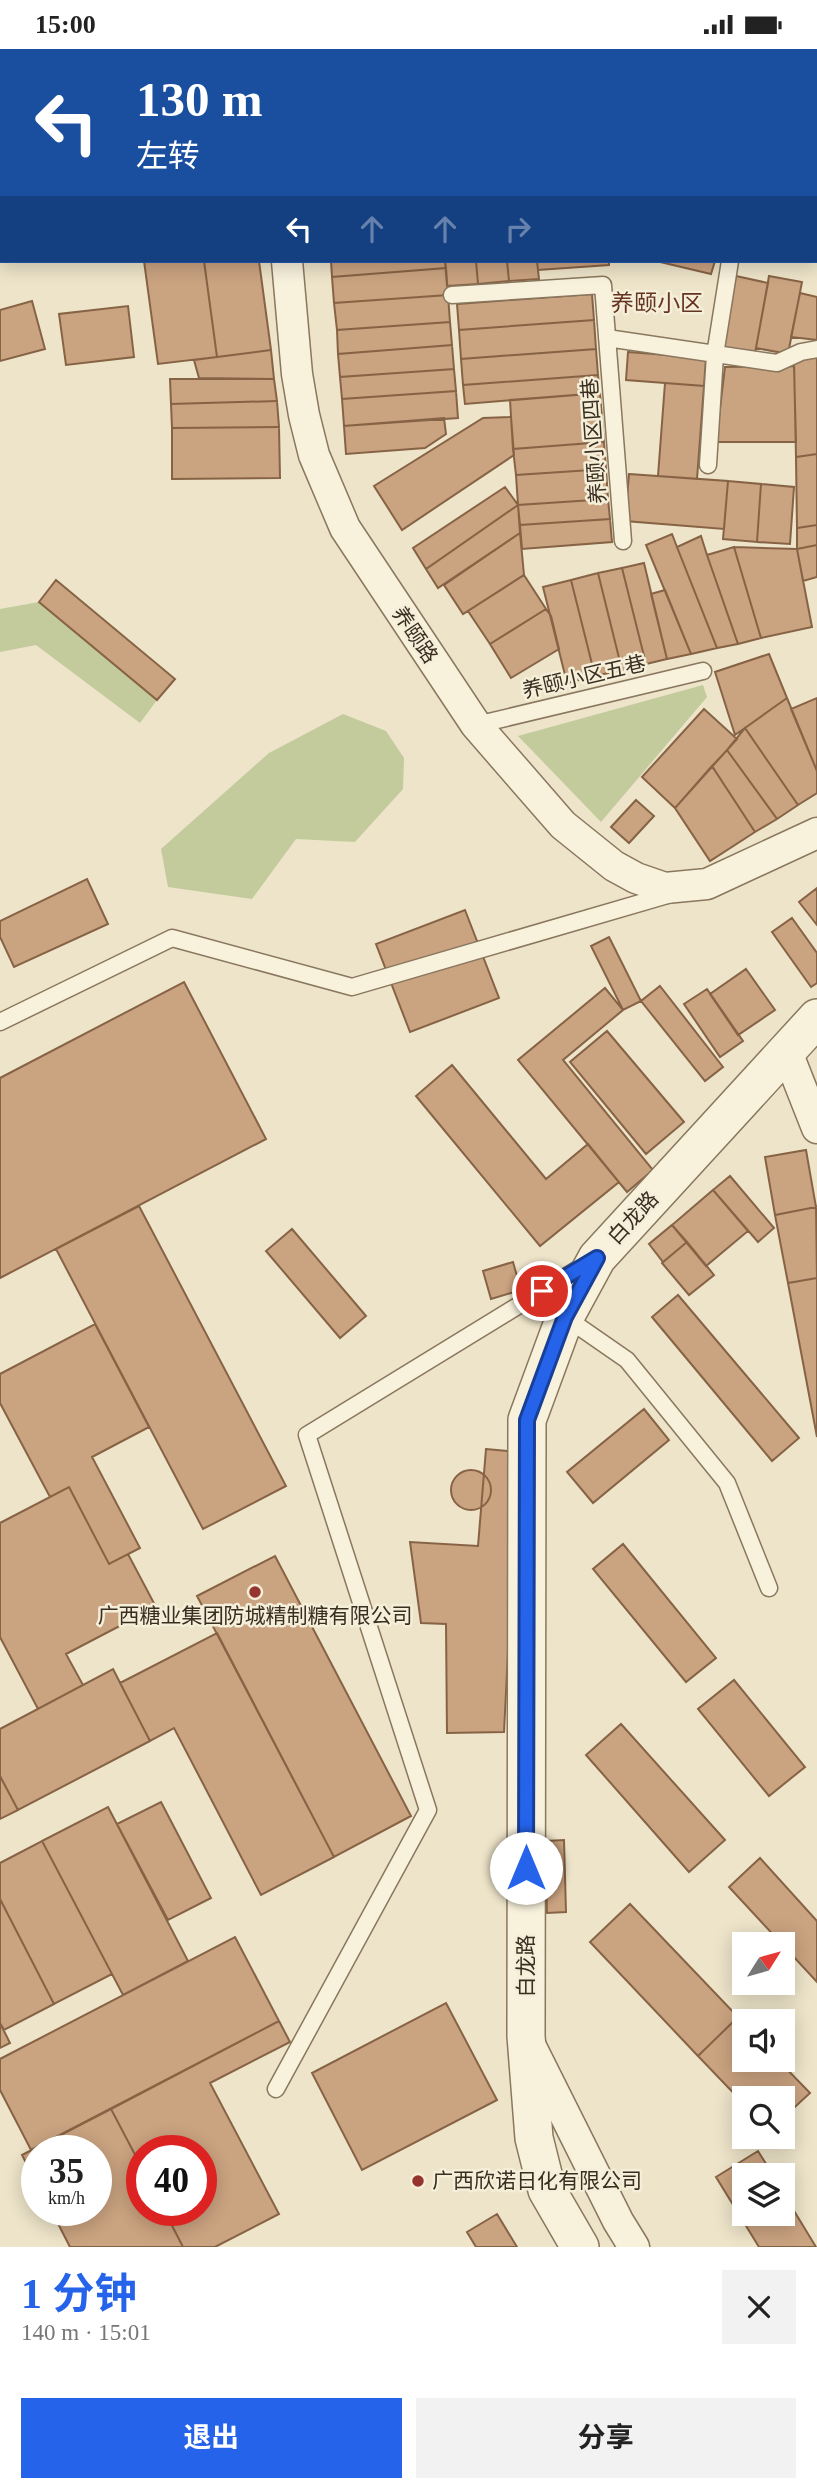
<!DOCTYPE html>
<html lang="zh">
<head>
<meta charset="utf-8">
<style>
  body { margin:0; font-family:"Times New Roman","Noto Sans SC",serif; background:#f2f2f2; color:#222; height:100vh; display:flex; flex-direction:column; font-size:26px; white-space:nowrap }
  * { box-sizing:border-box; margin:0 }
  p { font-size:23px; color:#767676 }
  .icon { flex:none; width:38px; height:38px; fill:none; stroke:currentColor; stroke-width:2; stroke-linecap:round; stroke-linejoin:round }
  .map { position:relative; height:2198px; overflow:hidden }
  .details { display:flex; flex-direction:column; background:#fff; flex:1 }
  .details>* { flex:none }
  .hud { position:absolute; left:0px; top:0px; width:817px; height:214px; box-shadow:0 4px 18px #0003; background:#1a4fa0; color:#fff; overflow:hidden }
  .needle { width:46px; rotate:53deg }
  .tools { position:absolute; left:732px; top:1883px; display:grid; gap:14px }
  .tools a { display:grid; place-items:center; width:63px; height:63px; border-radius:0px; background:#fff; box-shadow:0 4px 18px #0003; font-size:35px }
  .speed { position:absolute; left:21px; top:2086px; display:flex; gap:14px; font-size:35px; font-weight:700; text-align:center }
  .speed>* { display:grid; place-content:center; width:91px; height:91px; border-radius:50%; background:#fff; box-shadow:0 4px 18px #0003; line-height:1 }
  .speed small { font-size:18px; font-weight:400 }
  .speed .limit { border:10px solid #d22; background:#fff; color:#111 }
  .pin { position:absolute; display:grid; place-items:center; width:60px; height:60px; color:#fff; margin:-30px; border:4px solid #fff; border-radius:50%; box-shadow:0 2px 7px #0007 }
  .me { position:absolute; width:77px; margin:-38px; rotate:0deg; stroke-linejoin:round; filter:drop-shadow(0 0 5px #0008) }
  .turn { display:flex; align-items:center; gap:24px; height:147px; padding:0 21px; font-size:32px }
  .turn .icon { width:91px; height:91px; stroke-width:2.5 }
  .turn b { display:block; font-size:49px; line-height:60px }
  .lanes { display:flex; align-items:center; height:66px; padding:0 21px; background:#0003; justify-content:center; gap:35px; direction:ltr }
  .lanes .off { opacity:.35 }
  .round { display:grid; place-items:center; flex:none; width:74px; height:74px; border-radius:0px; background:#f2f2f2 }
  .overview { display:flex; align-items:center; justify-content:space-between; height:119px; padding:0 21px }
  h1 { font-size:42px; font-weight:700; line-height:52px; color:#2563eb }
  .primary-button { display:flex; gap:14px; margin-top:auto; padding:14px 21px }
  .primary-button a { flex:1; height:80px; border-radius:0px; background:#2563eb; color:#fff; font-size:28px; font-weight:700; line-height:80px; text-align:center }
  .primary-button a+a { background:#f2f2f2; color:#222 }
  .status { display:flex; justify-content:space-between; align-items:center; height:49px; padding:0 35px; background:#fff; direction:ltr }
  .status svg { height:19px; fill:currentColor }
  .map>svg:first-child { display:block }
  .green { fill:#c3cb9d }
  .building { fill:#caa380; stroke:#876345; stroke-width:2 }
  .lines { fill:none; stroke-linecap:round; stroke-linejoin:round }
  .service-casing { stroke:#89775e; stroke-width:19 }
  .minor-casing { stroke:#89775e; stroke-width:33 }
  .tertiary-casing { stroke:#89775e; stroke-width:40 }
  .service { stroke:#f8f1dc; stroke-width:16 }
  .minor { stroke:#f8f1dc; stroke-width:30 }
  .tertiary { stroke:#f8f1dc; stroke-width:37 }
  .route-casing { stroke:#184099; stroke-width:18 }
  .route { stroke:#2563eb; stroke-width:12 }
  .poi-dot { fill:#963530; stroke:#f5eed8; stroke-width:2.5 }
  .labels { text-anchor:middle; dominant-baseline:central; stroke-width:5; stroke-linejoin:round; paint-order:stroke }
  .street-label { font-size:21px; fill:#3a2e21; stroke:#f5eed8 }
  .poi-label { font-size:21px; fill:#3a2e21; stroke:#f5eed8 }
  .neighbourhood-label { font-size:23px; fill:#653422; stroke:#f5eed8 }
</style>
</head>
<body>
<div class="status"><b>15:00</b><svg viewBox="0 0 49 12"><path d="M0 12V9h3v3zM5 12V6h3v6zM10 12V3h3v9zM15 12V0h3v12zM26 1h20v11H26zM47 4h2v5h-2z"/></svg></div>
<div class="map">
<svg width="817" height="2198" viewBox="0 0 817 2198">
  <rect width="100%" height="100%" fill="#ede4c9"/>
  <path class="green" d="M39 553 157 651 140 674 36 596 0 603V560Z
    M703 636 707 648 601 773 518 687Z
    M343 665 386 682 404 709 403 740 355 793 296 790 252 850 168 838 161 800 269 704Z"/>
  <path class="building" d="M313 0H557V2H313Z
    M602 0H817V3L602 2Z
    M817 26V131H816V27Z
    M144 212H204L217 308 158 315Z
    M204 212H259L271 301 217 308Z
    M331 212H445L446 219 332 228Z
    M445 212H476L478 235 447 237Z
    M476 212H507L509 232 478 235Z
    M507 212H537L539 230 509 232Z
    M537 212H609V216L538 221Z
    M656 212H715L711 225Z
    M446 219 448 246 334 254 332 228Z
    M736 227 768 234 755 304 722 298Z
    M769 227 802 233 788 305 756 299Z
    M800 244 817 248V291L791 288Z
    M592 245 594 271 459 281 457 255Z
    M448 246 450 273 337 281 334 254Z
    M32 252 45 300 0 312V261Z
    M128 257 134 308 66 316 59 265Z
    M594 271 596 300 461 310 459 281Z
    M450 273 452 296 338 305 337 281Z
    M452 296 454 320 340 328 338 305Z
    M596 300 598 326 463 336 461 310Z
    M271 301 274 330 199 329 194 311Z
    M628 303 706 309 704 337 626 331Z
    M817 308V405L796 408 794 311Z
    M794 317 796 393H716L725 318Z
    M454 320 456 342 342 350 340 328Z
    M598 326 600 344 465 355 463 336Z
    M170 330H274L277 352 171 355Z
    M665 334 704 337 697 430 658 427Z
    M456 342 458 369 344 377 342 350Z
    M600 344 604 393 513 400 510 351Z
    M277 352 279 378 172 379 171 355Z
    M511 368 514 406 402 481 374 437 483 369Z
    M444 369 446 385 425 399 346 405 344 377Z
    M279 378 280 429 172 430V379Z
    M604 393 606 420 516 426 513 400Z
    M817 405V476L797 479 796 408Z
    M606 420 608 450 518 456 516 426Z
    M629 425 728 432 724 480 625 472Z
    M728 432 761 435 757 493 723 490Z
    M761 435 794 438 790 495 757 493Z
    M505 438 518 456 426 520 413 499Z
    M608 450 610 470 520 476 518 456Z
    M518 456 520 484 438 539 426 520Z
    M610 470 612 493 522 500 520 476Z
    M817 476V496L797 500V479Z
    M520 484 524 526 463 565 444 536Z
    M672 485 677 498 717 599 691 605 646 496Z
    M701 487 707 506 738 595 717 599 677 498Z
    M817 496V528L803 532 797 500Z
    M734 498 797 500 812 578 761 589Z
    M734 498 761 589 738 595 707 506Z
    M644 514 667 610 646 615 622 519Z
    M622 519 646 615 622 621 598 524Z
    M598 524 622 621 595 627 571 531Z
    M524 526 546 560 490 595 468 562Z
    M56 531 175 630 157 651 39 553Z
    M571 531 595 627 567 634 543 538Z
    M665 541 691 605 667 610 651 545Z
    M546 560 551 567 559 600 511 629 490 595Z
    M769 605 787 649 735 686 715 623Z
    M787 649 817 722V744L798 756 745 679Z
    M817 649V722L791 660Z
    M704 660 737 690 675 759 642 728Z
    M745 679 798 756 777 770 727 701Z
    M727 701 777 770 755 783 712 717Z
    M712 717 755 783 710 812 675 759Z
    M636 751 654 767 629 794 611 778Z
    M87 830 108 875 14 918 0 888V872Z
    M817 839V876L799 853Z
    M465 861 499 949 410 983 376 895Z
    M792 869 817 904V934L811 938 772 883Z
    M609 888 641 952 623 961 591 897Z
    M746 920 775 961 738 986 710 945Z
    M184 933 266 1090 0 1229V1029Z
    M660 937 723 1018 705 1032 641 952Z
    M605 939 623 961 563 1011 653 1121 627 1143 518 1011Z
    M707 940 743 992 720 1008 684 955Z
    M607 982 684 1073 646 1105 570 1013Z
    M452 1016 546 1130 588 1095 619 1133 540 1197 416 1047Z
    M806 1101 816 1158 775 1166 765 1108Z
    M730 1127 774 1179 758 1193 713 1141Z
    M713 1141 748 1182 706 1217 672 1176Z
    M139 1157 286 1437 203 1480 56 1200Z
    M816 1158 817 1229 788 1234 775 1166Z
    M672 1176 687 1193 663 1213 649 1195Z
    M292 1180 366 1267 340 1289 266 1202Z
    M687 1193 714 1226 689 1246 662 1214Z
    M513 1213 521 1241 491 1250 483 1222Z
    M817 1229V1388L788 1234Z
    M678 1246 799 1389 772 1412 652 1268Z
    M95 1275 149 1378 92 1408 140 1499 109 1515 69 1438 50 1448 0 1354V1325Z
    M644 1360 669 1391 593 1454 567 1423Z
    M486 1400 518 1403 504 1683 447 1684 446 1575 421 1574 410 1493 478 1497Z
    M451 1441a20 20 0 1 1 40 0a20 20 0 1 1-40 0Z
    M69 1438 109 1515 128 1505 156 1558 66 1605 83 1636 38 1660 0 1588V1474Z
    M623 1495 716 1609 686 1633 593 1520Z
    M275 1507 411 1767 334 1808 197 1547Z
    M217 1584 334 1808 261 1846 174 1679 150 1692 120 1634Z
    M113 1620 150 1692 18 1761 0 1727V1680Z
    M734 1631 805 1718 769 1747 698 1660Z
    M621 1675 725 1791 689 1823 586 1706Z
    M0 1727 18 1761 0 1770Z
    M161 1753 211 1849 168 1871 117 1775Z
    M108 1758 188 1912 123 1946 42 1792Z
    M564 1791 566 1863 547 1864 545 1792Z
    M42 1792 112 1925 54 1955 0 1850V1814Z
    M760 1809 817 1872V1933L729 1838Z
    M0 1850 54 1955 4 1981 0 1974Z
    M630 1855 738 1968 698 2007 590 1893Z
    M235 1888 279 1972 31 2101 0 2041V2010Z
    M446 1954 497 2051 362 2121 312 2024Z
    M738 1968 744 1974V2011H778L810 2044 782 2070V2049H744V2055L698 2007Z
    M279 1972 290 1993 210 2034 279 2165 215 2198H183L164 2161H201V2102H142V2119L111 2060Z
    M0 1974 10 1994 0 1999Z
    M111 2060 142 2119V2161H164L183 2198H70L51 2161H96V2102H37V2135L22 2106Z
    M758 2102 773 2126H744V2165H782V2142L816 2198H759L716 2128Z
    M497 2165 517 2198H476L467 2183Z"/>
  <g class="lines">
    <g class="service-casing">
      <path id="service" d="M577 0V2
        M816 14H817
        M452 246 603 236 623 492
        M607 289 777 314 801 303 817 300
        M708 416 715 306 730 212
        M476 676 703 622
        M0 973 172 889 352 938 671 845
        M565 1268 627 1311 727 1434 769 1539
        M276 2040 428 1761 307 1386 583 1217"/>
    </g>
    <g class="minor-casing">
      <path id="minor" d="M268 0V2
        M287 212 297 325 304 366 314 406 345 479 476 676 563 776 614 817 636 829 665 839 707 835 817 784
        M787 1003 817 1079
        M529 1994 618 2172 634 2198"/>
    </g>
    <g class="tertiary-casing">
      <path id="tertiary" d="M580 2198 547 2141 534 2089 526 1987 527 1371 565 1268 597 1209 817 969"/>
    </g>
    <use href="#service" class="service"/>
    <use href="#minor" class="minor"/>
    <use href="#tertiary" class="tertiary"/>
  </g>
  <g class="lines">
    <g class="route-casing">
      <path id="route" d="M526 1819 527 1371 565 1268 597 1209 542 1242"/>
    </g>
    <use href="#route" class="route"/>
  </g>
  <g class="poi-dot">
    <circle cx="255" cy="1543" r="7"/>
    <circle cx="418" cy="2132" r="7"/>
  </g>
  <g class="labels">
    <g class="street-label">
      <text transform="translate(594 392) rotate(-94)">养颐小区四巷</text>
      <text transform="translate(415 586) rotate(56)">养颐路</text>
      <text transform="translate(584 628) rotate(-13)">养颐小区五巷</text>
      <text transform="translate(633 1169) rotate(-47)">白龙路</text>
      <text transform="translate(526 1917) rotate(-90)">白龙路</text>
    </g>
    <g class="poi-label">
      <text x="255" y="1567">广西糖业集团防城精制糖有限公司</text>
      <text x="432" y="2132" text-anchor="start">广西欣诺日化有限公司</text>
    </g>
    <g class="neighbourhood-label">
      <text x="657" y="254">养颐小区</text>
    </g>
  </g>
</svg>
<div class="tools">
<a><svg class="needle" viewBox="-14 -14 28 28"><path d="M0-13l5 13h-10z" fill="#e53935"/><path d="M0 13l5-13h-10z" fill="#767676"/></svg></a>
<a><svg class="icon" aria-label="sound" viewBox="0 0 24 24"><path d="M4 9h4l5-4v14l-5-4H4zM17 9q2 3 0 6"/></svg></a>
<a><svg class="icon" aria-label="search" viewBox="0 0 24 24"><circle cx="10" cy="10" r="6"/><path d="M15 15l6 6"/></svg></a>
<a><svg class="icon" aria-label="layers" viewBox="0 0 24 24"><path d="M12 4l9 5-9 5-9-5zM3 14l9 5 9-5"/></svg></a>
</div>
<div class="speed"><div>35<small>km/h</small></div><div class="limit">40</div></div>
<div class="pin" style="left:542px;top:1242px;background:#d93025"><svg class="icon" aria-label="arrive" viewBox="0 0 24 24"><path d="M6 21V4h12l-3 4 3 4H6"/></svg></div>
<svg class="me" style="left:526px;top:1819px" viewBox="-20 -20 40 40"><circle r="19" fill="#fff"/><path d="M0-13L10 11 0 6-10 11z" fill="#2563eb"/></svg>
<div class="hud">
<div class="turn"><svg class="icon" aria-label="left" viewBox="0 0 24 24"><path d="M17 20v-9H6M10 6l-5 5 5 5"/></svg><div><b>130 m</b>左转</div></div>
<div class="lanes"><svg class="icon" aria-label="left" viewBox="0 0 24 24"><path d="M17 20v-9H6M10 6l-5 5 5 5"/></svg><svg class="icon off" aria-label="ahead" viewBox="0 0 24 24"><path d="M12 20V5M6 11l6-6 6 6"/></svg><svg class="icon off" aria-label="ahead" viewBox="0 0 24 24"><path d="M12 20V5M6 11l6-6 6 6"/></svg><svg class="icon off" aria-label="right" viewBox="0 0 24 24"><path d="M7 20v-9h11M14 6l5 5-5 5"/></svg></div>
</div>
</div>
<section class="details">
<div class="overview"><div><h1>1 分钟</h1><p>140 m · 15:01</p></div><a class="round"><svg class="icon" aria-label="close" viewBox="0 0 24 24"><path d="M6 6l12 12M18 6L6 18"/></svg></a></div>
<div class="primary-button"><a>退出</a><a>分享</a></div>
</section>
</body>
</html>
